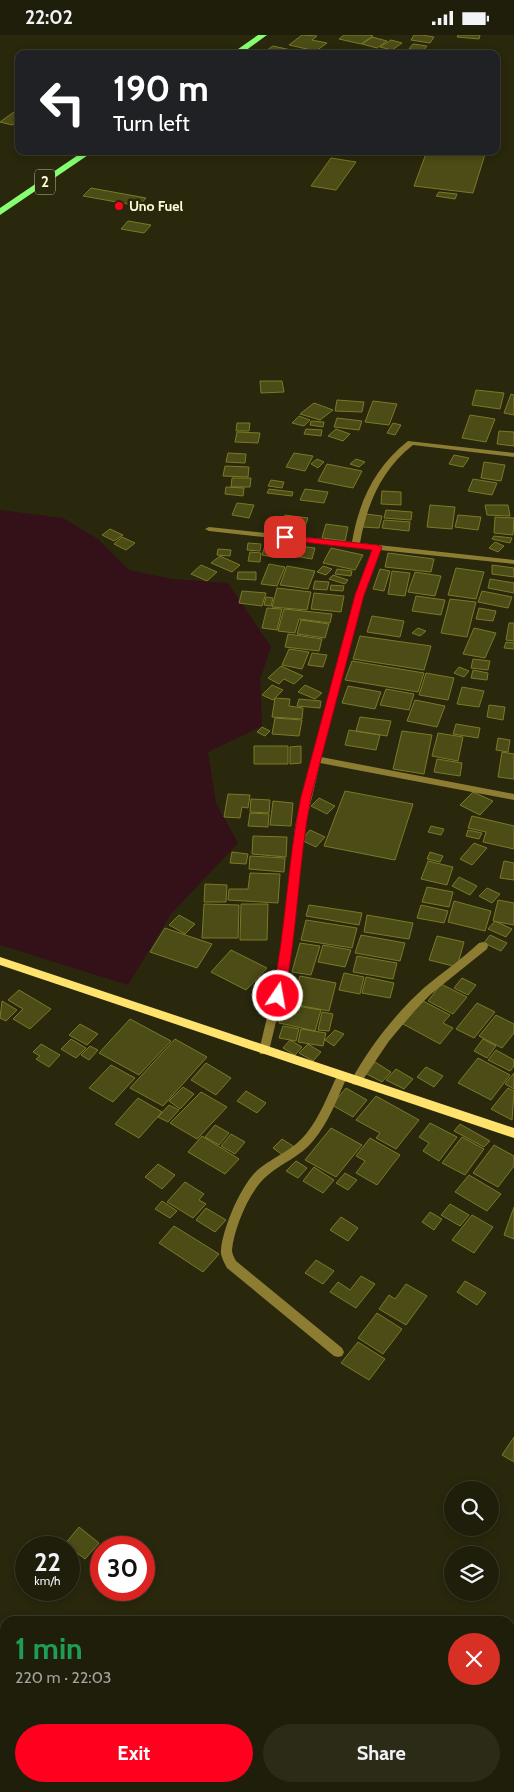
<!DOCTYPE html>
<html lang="en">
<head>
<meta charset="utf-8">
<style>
  body { margin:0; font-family:Cabin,sans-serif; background:#2c2b18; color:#f1f3f6; height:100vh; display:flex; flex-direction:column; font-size:19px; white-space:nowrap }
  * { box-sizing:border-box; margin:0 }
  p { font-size:16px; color:#a1a29c }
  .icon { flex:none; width:28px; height:28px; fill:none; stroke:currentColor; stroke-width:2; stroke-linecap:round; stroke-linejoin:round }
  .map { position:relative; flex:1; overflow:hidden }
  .drawer { position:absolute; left:0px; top:1581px; width:515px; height:176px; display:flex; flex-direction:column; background:#1f1e0a; border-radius:15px 15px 0 0; box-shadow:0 2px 8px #0003,0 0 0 1px #3c3c2b }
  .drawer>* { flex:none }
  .banner { position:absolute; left:15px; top:15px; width:485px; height:105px; border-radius:10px; box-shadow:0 2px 8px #0003,0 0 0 1px #3c3c2b; background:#202124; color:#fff; overflow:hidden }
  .tools { position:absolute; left:444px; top:1446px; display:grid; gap:10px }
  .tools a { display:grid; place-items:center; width:55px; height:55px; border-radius:50%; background:#1f1e0a; box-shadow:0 2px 8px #0003,0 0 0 1px #3c3c2b; font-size:25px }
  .speed { position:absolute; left:15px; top:1501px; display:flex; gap:10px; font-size:25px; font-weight:700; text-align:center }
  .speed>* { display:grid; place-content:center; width:65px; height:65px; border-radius:50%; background:#1f1e0a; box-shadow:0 2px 8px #0003,0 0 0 1px #3c3c2b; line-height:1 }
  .speed small { font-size:12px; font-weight:400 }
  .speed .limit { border:8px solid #d22; background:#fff; color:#111 }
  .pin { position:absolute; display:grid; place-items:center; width:42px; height:42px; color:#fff; margin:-21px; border-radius:10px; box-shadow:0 2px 8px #0006 }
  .me { position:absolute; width:55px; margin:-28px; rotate:12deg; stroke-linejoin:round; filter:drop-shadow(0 0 4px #0008) }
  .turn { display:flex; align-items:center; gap:18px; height:105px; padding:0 15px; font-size:22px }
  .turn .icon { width:65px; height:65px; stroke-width:2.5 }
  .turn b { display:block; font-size:35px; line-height:42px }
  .round { display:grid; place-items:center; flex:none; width:52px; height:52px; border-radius:26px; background:#2c2b18 }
  .summary { display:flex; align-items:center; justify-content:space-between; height:85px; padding:0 15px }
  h1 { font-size:30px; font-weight:800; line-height:38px; color:#1e9e55 }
  .action { display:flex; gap:10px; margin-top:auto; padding:10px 15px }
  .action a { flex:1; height:58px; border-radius:30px; background:#ff011e; color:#fff; font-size:20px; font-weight:800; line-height:58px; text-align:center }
  .action a+a { background:#2c2b18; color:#f1f3f6 }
  .status { display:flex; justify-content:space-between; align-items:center; height:35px; padding:0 25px; background:#1f1e0a; direction:ltr }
  .status svg { height:14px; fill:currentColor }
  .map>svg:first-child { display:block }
  .green { fill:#341019 }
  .building { fill:#4c4c17; stroke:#7b7927 }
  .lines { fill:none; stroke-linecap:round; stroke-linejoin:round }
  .minor { fill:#8d7d33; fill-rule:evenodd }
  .secondary { fill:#ffe36c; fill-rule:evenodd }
  .trunk { fill:#86ff71; fill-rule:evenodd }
  .route { fill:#ff011e; stroke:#a60114 }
  .poi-dot { fill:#ff011e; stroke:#29280d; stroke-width:2 }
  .labels { text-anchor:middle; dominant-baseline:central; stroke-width:5; stroke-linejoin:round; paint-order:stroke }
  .far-poi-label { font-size:14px; font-weight:bold; fill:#fffbd5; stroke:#29280d; text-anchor:start }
  .shield { fill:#29280d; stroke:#bfbc99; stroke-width:1 }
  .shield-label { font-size:15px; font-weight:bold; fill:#fffbd5 }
</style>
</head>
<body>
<div class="status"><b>22:02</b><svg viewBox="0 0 49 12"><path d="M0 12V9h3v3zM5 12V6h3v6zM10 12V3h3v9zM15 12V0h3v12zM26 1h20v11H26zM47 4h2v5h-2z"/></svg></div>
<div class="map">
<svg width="514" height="1757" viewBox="0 0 514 1757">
  <rect width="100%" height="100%" fill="#29280d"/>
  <path class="green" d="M0 475 63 483 98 504 129 535 172 544 228 548 271 612 260 644 262 691 208 717 216 768 238 808 171 879 128 950 0 910Z"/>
  <path class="building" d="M302 0 317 1 312 5 327 8 316 16 289 10Z
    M344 0H370L373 1 361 9 339 4Z
    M414 0H422L434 2 430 8 411 5Z
    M458 0H480L479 4 457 2Z
    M372 2 387 6 377 13 362 9Z
    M391 5 402 8 392 15 380 12Z
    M413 9 427 11 423 16 409 14Z
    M273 11 309 19H282L267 15Z
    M14 77 19 78V86L12 90 0 87Z
    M427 116H486L473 158 414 151Z
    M331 123 356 127 336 155 311 151Z
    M91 153 146 163 139 171 83 161Z
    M439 157 457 159 455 164 436 161Z
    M128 186 151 190 144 198 121 194Z
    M260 346H282L284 357 261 358Z
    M476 355 504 358 500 374 472 370Z
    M511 359 514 360V380L504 378Z
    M337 365 364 367 362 377 335 376Z
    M373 366 397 369 389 390 365 387Z
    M314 368 333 375 320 385 300 379Z
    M470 380 495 384 486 407 462 403Z
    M299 381 310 385 304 391 292 388Z
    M337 383 362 386 359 395 334 392Z
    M311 386 324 387 323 392 310 390Z
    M237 388H250L249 396H236Z
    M393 388 401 390 395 400 387 398Z
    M306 394 322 395 321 401 304 399Z
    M336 394 350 399 343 406 328 401Z
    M499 396 514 397V411L497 409Z
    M237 397 260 398 258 408 235 407Z
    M228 418 246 419 245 428 226 427Z
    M294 418 313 421 305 436 286 432Z
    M454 420 469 423 463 432 449 429Z
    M317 424 324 427 318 433 311 429Z
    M356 424 365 427 359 432 350 429Z
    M484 427 505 430 501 446 481 443Z
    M327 429 362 436 353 453 318 446Z
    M225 431 249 432 248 442 223 441Z
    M232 443H251L250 452H231Z
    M473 444 497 448 492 460 468 456Z
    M271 445 284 447 282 453 268 451Z
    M226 452 244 453 243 461 225 459Z
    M269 454 293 457 292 461 267 458Z
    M305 454 328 457 324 468 300 465Z
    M382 456 401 457V470L381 469Z
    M237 468 254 470 249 483 232 480Z
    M430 470 455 472 452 494 427 492Z
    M485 470H508L510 481 487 480Z
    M386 475 412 477 411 485 384 483Z
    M366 479 382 481 379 493 363 492Z
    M285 480 308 483 303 497 280 493Z
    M458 480 481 482 478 495 455 492Z
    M495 482 514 483 513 500 494 498Z
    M384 485 410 487 409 496 382 493Z
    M326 489 348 492 345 506 322 503Z
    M110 494 123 500 114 506 102 500Z
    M494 501 512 503 510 508 492 504Z
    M122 502 135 508 126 515 114 509Z
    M495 507 504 511 498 517 489 513Z
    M248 508 261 509 260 516 247 515Z
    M265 511 275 512 273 522 262 520Z
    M287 511 298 512 295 521 284 520Z
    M299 511 315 513 312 524 295 521Z
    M276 512 286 513 283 522 273 521Z
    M331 513 363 520 355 535 323 528Z
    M218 514 231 515 230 521 217 520Z
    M250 517 261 518 260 527 248 526Z
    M388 518 434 524 431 537 385 532Z
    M220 521 240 530 232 537 211 528Z
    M269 529 285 532 277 551 261 549Z
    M201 530 217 537 207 546 191 539Z
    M492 530 514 533V542L492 539Z
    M287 531 315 536 308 554 280 550Z
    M323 531 332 534 326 540 317 537Z
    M456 533 484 537 476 564 448 560Z
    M337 534 352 536 351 541 335 539Z
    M380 534 390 536 384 556 373 554Z
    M392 536 410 538 405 561 388 559Z
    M238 537H256V545L237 544Z
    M415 537 441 541 435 561 408 557Z
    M333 540 348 545 345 549 329 544Z
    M490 544 514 548V558L488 553Z
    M315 546 329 547 327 555 313 554Z
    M331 550 344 551 343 556 330 555Z
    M277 553 311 557 307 575 272 572Z
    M242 556 266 558 262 571 239 568Z
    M482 556 512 562 508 573 478 567Z
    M314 558 344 561 341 577 311 574Z
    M416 561 445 565 441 580 412 576Z
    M266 562 273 563 271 571 264 570Z
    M450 564 476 567 467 602 441 598Z
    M267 573 282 574 277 595 262 593Z
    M479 573 496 576 493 586 476 584Z
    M284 574 332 579 330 588 299 584 295 598 278 596Z
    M372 581 404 586 400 602 367 597Z
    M301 585 329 589 325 603 297 599Z
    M509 588H514V606L506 605Z
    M418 593 426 596 420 601 412 598Z
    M474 593 496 598 485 623 463 619Z
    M288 599 322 604 319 616 285 612Z
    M360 601 431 611 424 635 353 624Z
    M506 607 514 608V614L504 613Z
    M289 614 309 617 302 634 282 630Z
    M312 618 327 620 323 632 308 630Z
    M473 624 490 626 488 635 471 633Z
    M352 626 424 638 418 657 345 645Z
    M281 631 303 641 294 649 284 644 279 649 268 643Z
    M459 632 469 636 464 642 454 638Z
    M473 635 488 638 487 645 471 643Z
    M426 638 454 643 448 665 419 660Z
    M272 650 283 655 273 665 262 660Z
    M305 650 322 658 315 664 298 657Z
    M348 651 381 657 375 674 342 668Z
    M462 652 484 656 479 672 457 669Z
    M386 654 414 659 409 675 380 670Z
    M275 663 290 664 289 671 303 673 302 684 272 682Z
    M299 664 321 666 320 673 297 671Z
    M415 665 445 671 437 692 407 686Z
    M489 670 505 672 503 685 487 682Z
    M360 682 391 686 387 701 356 696Z
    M275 683 302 685 299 701 272 699Z
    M456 689 480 693 478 703 453 699Z
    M262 692 270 696 265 701 257 697Z
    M349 695 380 700 376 715 345 710Z
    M402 696 432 700 424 739 393 734Z
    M438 698 463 702 458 726 432 721Z
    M498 703 510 705 508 717 496 715Z
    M254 711H288V729H254Z
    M301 711V728L290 729V712Z
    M502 717 514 719V744L498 742Z
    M437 724 462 728 460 741 434 737Z
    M345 756 413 769 395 825 324 811Z
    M473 757 493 766 480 780 460 770Z
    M228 759 250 760 248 773 242 772 240 783 224 782Z
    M319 763 335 771 327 779 311 771Z
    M251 764 270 765 269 778 250 777Z
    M273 766 293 768 291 791 270 790Z
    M250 778 269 779 268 792 248 791Z
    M472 781 514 791V814L483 807 486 797 468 793Z
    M431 791 444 794 441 800 428 797Z
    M310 795 325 802 316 812 301 805Z
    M468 795 482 798 479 804 466 801Z
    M253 801 287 802 286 822 252 819Z
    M474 808 487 813 472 830 460 824Z
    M232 817 248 819 246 829 230 828Z
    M430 817 443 821 440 827 427 824Z
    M250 821 285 823 284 837 249 834Z
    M428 826 453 832 447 850 421 844Z
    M504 826 514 828V845L500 843Z
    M250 838 280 839 278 868 228 865 229 854H248Z
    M459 842 477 851 470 860 452 851Z
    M205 849 227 850 226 867H204Z
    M427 852 453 857 449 872 422 867Z
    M487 853 500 859 492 868 479 861Z
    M498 865 514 868V890L493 886Z
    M454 866 491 876 485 896 448 887Z
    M204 869 239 870 238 903H202Z
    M241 869H268L267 905H240Z
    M309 870 362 878 359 890 306 881Z
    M421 870 448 876 444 888 417 883Z
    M179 880 195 889 185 899 169 890Z
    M367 880 413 888 409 904 364 897Z
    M306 885 357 893 352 913 301 905Z
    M495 886 512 894 506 902 488 894Z
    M165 893 212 909 197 933 150 917Z
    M361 900 405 908 400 926 355 918Z
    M490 900 507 908 501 916 484 908Z
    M437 901 464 907 457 932 429 925Z
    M300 908 320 911 311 940 292 937Z
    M323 910 351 915 345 932 318 927Z
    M231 915 267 933 246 955 211 937Z
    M357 921 397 928 393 944 353 937Z
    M344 938 364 942 360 959 339 955Z
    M300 941 336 948 329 976 292 969Z
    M366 942 394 948 390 963 362 958Z
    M462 943 476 950 468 960 454 953Z
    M441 949 467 962 453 979 428 966Z
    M19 955 51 974 30 994 13 984 23 974 8 965Z
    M2 966 17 975 6 986 0 983Z
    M423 966 450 980 443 988 453 993 440 1009 403 989Z
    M477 968 495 977 474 1003 456 994Z
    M285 969 321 975 315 996 279 988Z
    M322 977 333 979 329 996 318 995Z
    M496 980 514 989V998L502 1013 479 1001Z
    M130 984 171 1006 139 1040 99 1018Z
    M80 989 98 999 87 1010 69 1000Z
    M283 991 299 994 296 1006 279 1003Z
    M301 994 326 998 323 1011 298 1007Z
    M335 995 344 999 334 1011 325 1005Z
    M71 1004 86 1013 76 1023 61 1014Z
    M175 1004 207 1022 163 1071 130 1053Z
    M483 1004 496 1011 487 1023 474 1016Z
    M290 1005 302 1012 295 1020 283 1013Z
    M41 1009 60 1020 49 1032 36 1024 40 1021 33 1017Z
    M308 1009 321 1017 313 1026 299 1018Z
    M90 1011 98 1015 89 1025 81 1020Z
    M496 1015 514 1025V1031L510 1036 488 1025Z
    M478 1023 510 1040 491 1065 458 1048Z
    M375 1027 391 1037 382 1047 365 1038Z
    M206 1028 231 1043 216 1060 191 1045Z
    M111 1030 135 1043 113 1067 89 1053Z
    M426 1032 443 1041 434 1052 417 1042Z
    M396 1034 413 1044 404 1054 386 1045Z
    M514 1038V1054L505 1049Z
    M183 1052 194 1059 180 1074 169 1066Z
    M346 1053 367 1065 353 1082 332 1070Z
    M508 1053 514 1056 512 1085 491 1074Z
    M246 1056 266 1068 257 1078 237 1066Z
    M201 1057 227 1072 197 1104 170 1088Z
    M376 1061 419 1085 396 1114 376 1103 380 1098 356 1085Z
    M138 1063 162 1077 139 1103 115 1089Z
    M169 1070 179 1075 168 1087 158 1082Z
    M430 1088 457 1102 439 1126 423 1116 429 1108 419 1102Z
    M460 1089 490 1106 484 1112 454 1096Z
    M215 1090 229 1098 219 1110 205 1102Z
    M331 1093 362 1110 336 1142 305 1125Z
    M231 1099 245 1107 235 1119 221 1111Z
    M202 1101 239 1124 225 1139 188 1117Z
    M462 1102 484 1114 465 1140 442 1128Z
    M370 1103 400 1120 377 1150 356 1138 365 1126 356 1121Z
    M282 1104 293 1111 284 1121 273 1113Z
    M494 1110 514 1121V1131L498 1152 473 1138Z
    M296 1126 307 1133 298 1143 286 1136Z
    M158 1129 175 1140 162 1154 145 1142Z
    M314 1132 334 1145 323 1158 303 1146Z
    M345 1138 357 1145 348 1155 336 1148Z
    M469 1140 501 1159 487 1176 455 1157Z
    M185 1147 204 1159 199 1165 206 1169 193 1183 167 1167Z
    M162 1166 177 1176 170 1183 155 1174Z
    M450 1169 469 1180 460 1191 441 1180Z
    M514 1172V1204L504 1200Z
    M206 1173 226 1185 215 1197 196 1185Z
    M430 1177 442 1184 434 1195 422 1187Z
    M472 1180 493 1192 474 1218 452 1205Z
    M341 1182 358 1193 348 1206 330 1195Z
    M174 1191 219 1219 203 1237 159 1208Z
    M316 1225 334 1236 323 1249 305 1238Z
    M361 1241 375 1249 356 1273 330 1257 338 1247 350 1255Z
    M465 1246 486 1258 477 1270 457 1257Z
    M406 1249 427 1261 406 1290 379 1274 389 1260 395 1264Z
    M377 1278 402 1294 383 1319 358 1303Z
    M358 1307 385 1324 369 1345 341 1328Z
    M514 1402V1427L502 1420Z
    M79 1492 99 1508 85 1524 65 1509Z"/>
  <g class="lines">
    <path class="minor" d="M408 406 514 418V422L413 410C381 435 367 469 360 508L514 525V529L380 515 364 560 321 722 514 759V765L320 728 305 792 289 932 269 1016 268 1019H260L259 1016 279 932 295 792 301 762 356 560 372 514 209 496 205 494 209 492 352 507C359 466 375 432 408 406Z
      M483 907 487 908 488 911 487 914 431 959 415 975 389 1006 360 1049 356 1050 352 1049 351 1046C369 1012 396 978 425 952 443 937 462 924 479 908Z
      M342 1038 346 1039 347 1042C337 1064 329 1087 313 1106 300 1122 283 1127 268 1140 250 1154 234 1193 232 1215 232 1219 234 1222 236 1226L342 1313 344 1317 342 1321 338 1322 334 1321 227 1233C224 1227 220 1220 221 1215 223 1192 242 1147 260 1133 275 1121 293 1115 306 1099 320 1082 328 1059 338 1039Z"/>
    <path class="secondary" d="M0 922 514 1093V1103L0 930Z"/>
    <path class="trunk" d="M258 0H267L241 19H231Z
      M84 116H94L0 180V173Z"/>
  </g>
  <path class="route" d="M282 500 377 510 382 512 364 560 311 762C298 828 298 896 284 961L278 966 272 961C286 896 287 828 301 762L355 560 372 515 285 505 281 502Z"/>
  <circle class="poi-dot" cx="119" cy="171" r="5"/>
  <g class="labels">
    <g class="far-poi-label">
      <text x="129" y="171">Uno Fuel</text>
    </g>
    <rect class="shield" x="35" y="134.5" width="20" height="25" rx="4"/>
    <g class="shield-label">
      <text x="45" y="147">2</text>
    </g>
  </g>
</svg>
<div class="tools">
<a><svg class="icon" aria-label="search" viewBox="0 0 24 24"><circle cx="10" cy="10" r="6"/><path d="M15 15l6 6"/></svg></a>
<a><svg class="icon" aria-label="layers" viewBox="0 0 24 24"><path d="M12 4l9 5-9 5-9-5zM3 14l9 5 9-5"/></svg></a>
</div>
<div class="speed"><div>22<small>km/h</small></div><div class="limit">30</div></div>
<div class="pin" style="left:285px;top:502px;background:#d93025"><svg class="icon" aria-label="arrive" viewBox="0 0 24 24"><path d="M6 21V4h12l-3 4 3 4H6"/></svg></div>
<svg class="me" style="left:278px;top:961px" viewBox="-20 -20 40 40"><circle r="17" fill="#ff011e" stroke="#fff" stroke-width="3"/><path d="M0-11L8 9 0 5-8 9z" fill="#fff"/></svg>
<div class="banner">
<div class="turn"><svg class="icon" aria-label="left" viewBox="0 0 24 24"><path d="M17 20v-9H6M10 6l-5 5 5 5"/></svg><div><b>190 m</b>Turn left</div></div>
</div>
<section class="drawer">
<div class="summary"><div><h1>1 min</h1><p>220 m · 22:03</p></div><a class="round" style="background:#d93025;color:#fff"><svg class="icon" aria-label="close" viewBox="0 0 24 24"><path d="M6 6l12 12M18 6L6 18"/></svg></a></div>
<div class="action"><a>Exit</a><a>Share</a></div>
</section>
</div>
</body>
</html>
